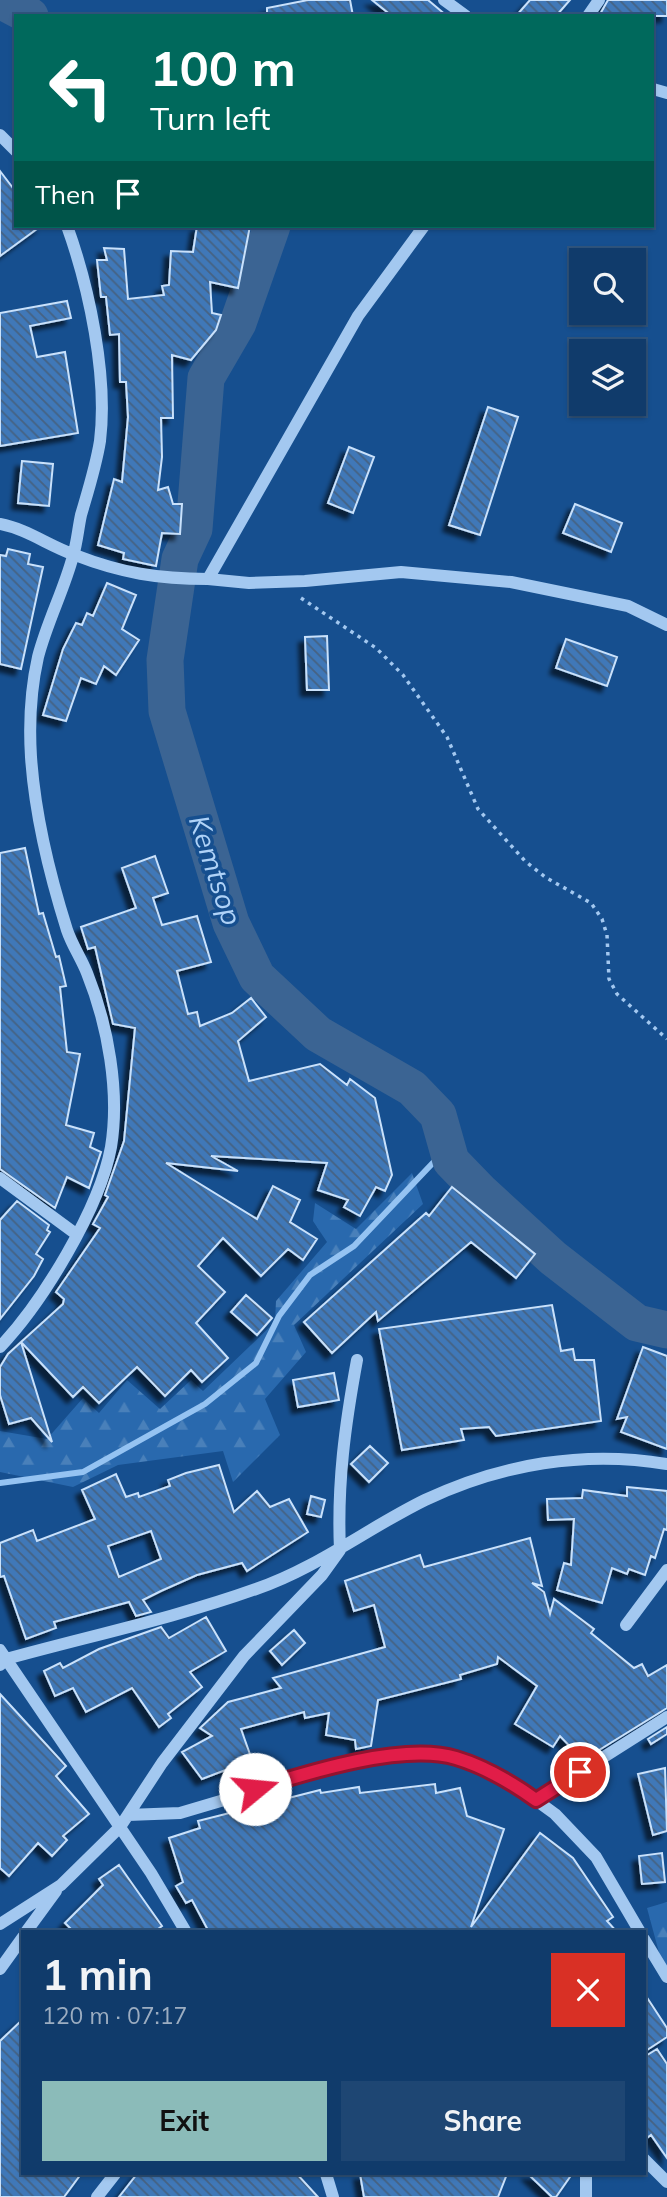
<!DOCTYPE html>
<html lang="en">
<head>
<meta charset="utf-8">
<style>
  body { margin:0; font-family:Mulish,sans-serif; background:#1e4673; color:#f1f3f6; height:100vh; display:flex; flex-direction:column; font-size:26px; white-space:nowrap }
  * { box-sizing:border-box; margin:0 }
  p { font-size:23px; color:#9cadc1 }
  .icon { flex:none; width:38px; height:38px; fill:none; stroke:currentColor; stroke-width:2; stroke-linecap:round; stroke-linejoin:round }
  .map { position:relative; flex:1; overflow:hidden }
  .details { position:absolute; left:21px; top:1930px; width:625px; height:245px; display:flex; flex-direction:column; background:#103b6b; border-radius:0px; box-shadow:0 2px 5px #0004,0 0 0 2px #30557e }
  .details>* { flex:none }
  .top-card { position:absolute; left:14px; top:14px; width:640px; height:214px; border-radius:0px; box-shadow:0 2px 5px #0004,0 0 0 2px #30557e; background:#00695c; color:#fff; overflow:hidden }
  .fabs { position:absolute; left:569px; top:248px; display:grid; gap:14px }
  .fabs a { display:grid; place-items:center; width:77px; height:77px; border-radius:0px; background:#103b6b; box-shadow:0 2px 5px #0004,0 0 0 2px #30557e; font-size:35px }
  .pin { position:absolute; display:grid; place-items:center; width:60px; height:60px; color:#fff; margin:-30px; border:4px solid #fff; border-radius:50%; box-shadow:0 2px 7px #0007 }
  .me { position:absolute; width:77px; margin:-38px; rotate:73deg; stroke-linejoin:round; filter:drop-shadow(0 0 5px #0008) }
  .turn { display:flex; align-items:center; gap:24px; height:147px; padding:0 21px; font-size:32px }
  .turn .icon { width:91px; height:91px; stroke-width:2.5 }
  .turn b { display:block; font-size:49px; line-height:60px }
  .then { display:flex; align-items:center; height:66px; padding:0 21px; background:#0003; gap:14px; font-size:26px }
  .round { display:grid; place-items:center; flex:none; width:74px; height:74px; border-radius:0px; background:#1e4673 }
  .headline { display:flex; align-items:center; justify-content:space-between; height:119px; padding:0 21px }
  h1 { font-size:42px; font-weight:700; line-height:52px }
  .action { display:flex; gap:14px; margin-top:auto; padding:14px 21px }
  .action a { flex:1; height:80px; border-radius:0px; background:#8bbbb9; color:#111; font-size:28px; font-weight:700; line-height:80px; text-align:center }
  .action a+a { background:#1e4673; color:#f1f3f6 }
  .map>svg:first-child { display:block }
  .forest { fill:url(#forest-firs) }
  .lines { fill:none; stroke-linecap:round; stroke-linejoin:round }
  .stream { stroke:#95c3f2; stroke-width:6 }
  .river { stroke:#3b6493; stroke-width:37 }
  .building { fill:url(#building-back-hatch); stroke:#c9e1fb; stroke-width:2; fill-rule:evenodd; filter:url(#shadow) }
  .path { stroke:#a3c8f0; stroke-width:3.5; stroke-dasharray:3.5 5; stroke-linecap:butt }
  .minor { stroke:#a3c8f0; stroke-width:12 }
  .route-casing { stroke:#92132f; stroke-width:18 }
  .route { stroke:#e11d48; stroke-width:12 }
  .labels { text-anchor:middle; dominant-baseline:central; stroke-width:7; stroke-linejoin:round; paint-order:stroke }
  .water-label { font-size:28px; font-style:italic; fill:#afd2f7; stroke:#164f8f }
</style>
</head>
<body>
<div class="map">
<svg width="667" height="2197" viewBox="0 0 667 2197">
  <defs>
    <pattern id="forest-firs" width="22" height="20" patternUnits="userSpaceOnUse" patternTransform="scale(1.75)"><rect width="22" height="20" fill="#2969ae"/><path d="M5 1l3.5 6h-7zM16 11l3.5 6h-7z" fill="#4980ba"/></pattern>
    <pattern id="building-back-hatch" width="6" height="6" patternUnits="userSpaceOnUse" patternTransform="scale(1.75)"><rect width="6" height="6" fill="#3f78b8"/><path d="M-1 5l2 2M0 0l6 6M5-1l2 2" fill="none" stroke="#466282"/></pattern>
    <filter id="shadow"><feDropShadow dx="-6" dy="6" stdDeviation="2" flood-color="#0009"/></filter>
  </defs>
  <rect width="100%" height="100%" fill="#164f8f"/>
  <path class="forest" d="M412 1173 423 1204 294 1325 306 1352 265 1399 280 1435 233 1482 223 1451 118 1465 73 1487 0 1472V1431L47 1439 83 1398 99 1413 127 1380 160 1409 191 1380 203 1391 275 1322 276 1301 327 1242 313 1221 315 1203 356 1229Z
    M667 1902V1982L647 1908Z"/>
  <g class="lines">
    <path class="stream" d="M0 1483 83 1472 205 1404 256 1363 279 1316 310 1275 354 1246 447 1148"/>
    <path class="river" d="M0 0 30 16
      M272 226 238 323 206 378 194 529 180 559 165 660 167 711 231 923 257 977 318 1034 412 1088 438 1115 451 1161 482 1193 553 1258 637 1323 667 1330"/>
  </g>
  <path class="building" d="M308 0H350L353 16H267V8Z
    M372 0H428L447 16H392Z
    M530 0H570L556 16H516Z
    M608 0H667V16H599Z
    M0 171 16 192V226H41L0 256Z
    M197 226H250L238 288 210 282 212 313 221 315 216 330 191 360 172 355 173 418H161L162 457 158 490 168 487 173 504H182L180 534 162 533 156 566 123 559 124 553 98 545 114 479 122 482 128 417 126 382H120L119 334 110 335 106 297H101L97 260H107L104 248 124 249 128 299 164 295 162 286 169 285 171 251 193 252Z
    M67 301 71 318 30 326 37 357 65 352 78 433 0 446V313Z
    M488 407 518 417 480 535 449 525Z
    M349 447 374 457 353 513 328 503Z
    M22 461 53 464 49 506 18 503Z
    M575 504 622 523 611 552 563 533Z
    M8 549 30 554 28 564 43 567 21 669 0 664V555L6 556Z
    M107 583 136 595 122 629 139 640 116 675 104 666 96 684 81 678 66 721 43 715 63 649 76 623 82 625 87 613 93 616Z
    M327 636 329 690H307L305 637Z
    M566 639 617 657 607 686 556 668Z
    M25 848 39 914 43 913 56 957 59 956 66 986 60 987 67 1052 80 1054 66 1125 94 1133 90 1147 101 1152 89 1188 67 1177 55 1208 0 1169V853Z
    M155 856 168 893 153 898 162 925 197 916 211 962 177 971 188 1014 197 1012 200 1026 232 1013 251 998 266 1017 238 1041 249 1081 320 1064 347 1085 350 1079 375 1098 392 1175 385 1191 376 1187 360 1216 344 1207 348 1200 318 1190 327 1163 211 1156 238 1171 166 1163 257 1219 273 1186 300 1200 290 1222 317 1239 303 1260 288 1249 261 1276 223 1238 198 1266 225 1292 196 1323 228 1358 202 1382 191 1370 165 1396 137 1367 99 1403 83 1387 73 1397 21 1342 63 1304 64 1299 56 1292 100 1228 93 1224 108 1197 105 1195 124 1141 135 1028 113 1024 95 947 88 949 81 927 136 908 122 868Z
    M452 1187 535 1254 516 1278 471 1242 378 1321 376 1312 332 1353 304 1322 426 1213 429 1216Z
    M17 1201 49 1225 47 1230 50 1232 36 1254 43 1259 34 1276 0 1319V1220Z
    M246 1295 272 1318 257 1335 231 1312Z
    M552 1305 561 1351 573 1349 575 1360H594L601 1421 496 1436 489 1427 461 1429 464 1440 402 1450 379 1329Z
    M21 1342 52 1442 31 1418 9 1424 0 1395V1367L8 1354Z
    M643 1347 667 1356V1449L621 1432 627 1417 617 1419Z
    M334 1373 339 1400 298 1407 293 1380Z
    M370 1446 388 1463 369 1482 351 1464Z
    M219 1465 234 1512 257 1491 270 1507 289 1499 308 1532 247 1571 242 1563 197 1575 161 1591 143 1600 151 1612 136 1616 129 1602 54 1622 56 1628 26 1639 4 1576 0 1577V1543L33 1530 37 1541 95 1519 82 1490 116 1474 126 1497 138 1493 139 1497 170 1486 168 1480 186 1473ZM151 1531 161 1559 119 1577 108 1546Z
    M627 1487 667 1491V1530L664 1529 655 1558 651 1556 645 1575 629 1569 627 1574 612 1568 602 1603 557 1590 564 1563 571 1565 574 1519 548 1520 547 1499 582 1498 583 1490 627 1496Z
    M311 1496 325 1500 321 1517 307 1514Z
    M530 1538 542 1586 532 1583 544 1592 550 1614 554 1599 594 1629 591 1633 634 1668 642 1664 648 1676 667 1665V1708L583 1760 560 1736 553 1747 515 1724 537 1686 498 1657 497 1664 460 1675 461 1679 378 1700 371 1746 356 1749 355 1740 326 1735 329 1713 305 1718 304 1712 241 1729 252 1760 202 1779 182 1752 212 1736 200 1728 228 1702 281 1688 273 1678 385 1647 374 1605 354 1611 345 1581 420 1555 424 1567Z
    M206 1617 226 1651 190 1672 202 1687 168 1714 171 1718 159 1727 132 1688 86 1712 73 1688 55 1696 44 1671 60 1663 63 1668 99 1649 161 1627 169 1638Z
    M294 1630 305 1643 282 1665 270 1651Z
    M0 1694 66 1766 56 1776 89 1814 63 1836 67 1840 52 1856 38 1843 9 1876 0 1868Z
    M667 1727V1734L651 1744 648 1739Z
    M665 1768 667 1831 653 1835 638 1774Z
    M435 1784 436 1793 460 1788 467 1816 504 1829 471 1927 540 1833 573 1858 613 1917 607 1921 617 1932H209L192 1900 186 1903 176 1886 183 1882 169 1838 200 1828 198 1821 320 1790 321 1793 359 1787 360 1793Z
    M662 1853 665 1882 642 1884 639 1856Z
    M119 1865 162 1926 154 1932H74L65 1923 103 1885 99 1879Z
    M644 1993 667 2028V2037L644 2052Z
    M23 2019V2174H81L64 2197H0V2041Z
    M657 2049 667 2064V2158L651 2135 644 2140V2057Z
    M137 2174H297L318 2197H119Z
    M360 2174H507L498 2197H364Z
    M528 2174H572L556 2197H552Z"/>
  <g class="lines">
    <path class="path" d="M301 598 376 648 403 675 447 737 478 809 525 861 545 877 591 903 602 919 607 935 609 979 617 994 667 1039"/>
    <path class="minor" d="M444 0 466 16
      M588 16 599 0
      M653 89 667 93
      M0 135 16 151
      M0 524C27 529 49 546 75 555 121 573 159 579 208 579L358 316 424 226
      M208 579 249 583 305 581 401 572 511 582 628 606 667 625
      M0 1178 76 1234
      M0 1347C42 1303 100 1208 111 1147 120 1092 108 1025 87 973 81 958 72 945 67 930 49 873 35 816 31 757 29 725 31 688 38 657 47 622 64 590 73 556 77 543 78 529 81 515 88 491 96 466 100 441 108 376 89 287 67 226
      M626 1625 667 1570
      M0 1650 151 1873 186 1932
      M0 1665 6 1659C89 1636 175 1618 256 1589 317 1568 368 1528 425 1500 501 1464 584 1450 667 1464
      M536 1800 667 1717
      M128 1815 180 1813 359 1760 409 1755 453 1757 507 1779 555 1814 596 1857 640 1932
      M0 1924 61 1885 120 1827 162 1763 244 1656 322 1575 340 1550C337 1484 345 1425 357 1360
      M26 1932 56 1891
      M644 1939 667 1977
      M0 1969 23 1937
      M644 2159 667 2182
      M326 2174 333 2197
      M586 2174V2197
      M97 2197 115 2174"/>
  </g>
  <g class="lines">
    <g class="route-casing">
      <path id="route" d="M255 1789C306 1773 403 1742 456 1758 486 1767 511 1782 536 1800L580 1772"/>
    </g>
    <use href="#route" class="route"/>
  </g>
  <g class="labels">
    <g class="water-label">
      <text transform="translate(216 870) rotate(72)">Kemtsop</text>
    </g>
  </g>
</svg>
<div class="fabs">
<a><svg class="icon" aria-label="search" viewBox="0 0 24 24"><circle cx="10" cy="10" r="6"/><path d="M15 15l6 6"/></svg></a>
<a><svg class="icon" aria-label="layers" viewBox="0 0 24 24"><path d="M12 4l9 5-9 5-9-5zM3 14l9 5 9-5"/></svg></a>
</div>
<div class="pin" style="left:580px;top:1772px;background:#d93025"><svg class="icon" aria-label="arrive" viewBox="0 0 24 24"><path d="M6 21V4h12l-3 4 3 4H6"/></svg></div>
<svg class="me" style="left:255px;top:1789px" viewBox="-20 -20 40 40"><circle r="19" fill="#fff"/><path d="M0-13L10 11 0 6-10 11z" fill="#e11d48"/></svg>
<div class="top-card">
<div class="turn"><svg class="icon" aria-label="left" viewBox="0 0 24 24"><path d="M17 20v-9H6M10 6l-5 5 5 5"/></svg><div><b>100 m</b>Turn left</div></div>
<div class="then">Then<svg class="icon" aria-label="arrive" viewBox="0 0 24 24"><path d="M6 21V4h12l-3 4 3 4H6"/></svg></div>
</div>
<section class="details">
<div class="headline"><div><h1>1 min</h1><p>120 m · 07:17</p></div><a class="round" style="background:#d93025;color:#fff"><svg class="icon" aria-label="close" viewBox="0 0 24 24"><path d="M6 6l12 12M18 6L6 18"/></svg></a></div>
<div class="action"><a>Exit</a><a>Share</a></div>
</section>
</div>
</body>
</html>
